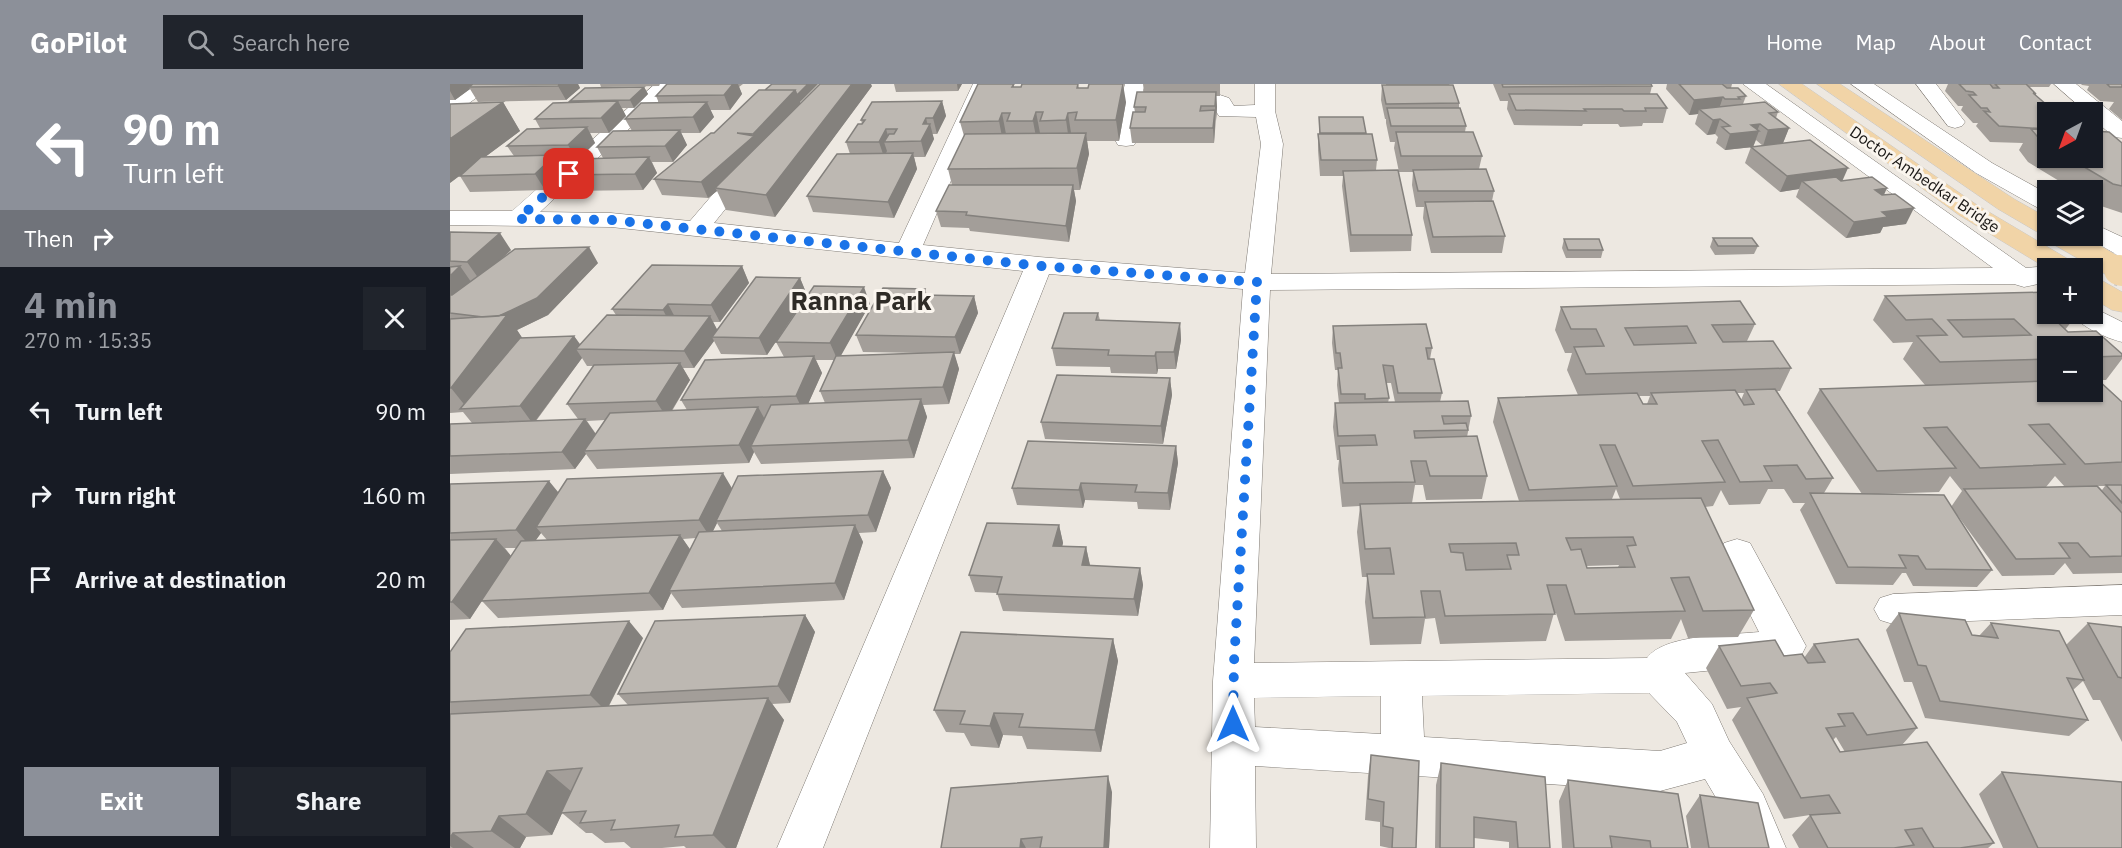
<!DOCTYPE html>
<html lang="en">
<head>
<meta charset="utf-8">
<style>
  body { margin:0; font-family:"IBM Plex Sans",sans-serif; background:#20242c; color:#f1f3f6; height:100vh; display:flex; flex-direction:column; font-size:22px; white-space:nowrap }
  * { box-sizing:border-box; margin:0 }
  p { font-size:20px; color:#9ea1a6 }
  .icon { flex:none; width:33px; height:33px; fill:none; stroke:currentColor; stroke-width:2; stroke-linecap:round; stroke-linejoin:round }
  .map { position:relative; flex:1; overflow:hidden }
  .details { display:flex; flex-direction:column; background:#171b24; width:450px }
  .details>* { flex:none }
  .guide { background:#8c9099; color:#fff; overflow:hidden }
  .needle { width:39px; rotate:221deg }
  .controls { position:absolute; left:1587px; top:18px; display:grid; gap:12px }
  .controls a { display:grid; place-items:center; width:66px; height:66px; border-radius:0px; background:#171b24; box-shadow:0 2px 4px #0004; font-size:30px }
  .pin { position:absolute; display:grid; place-items:center; width:51px; height:51px; color:#fff; margin:-26px; border-radius:12px; box-shadow:0 3px 9px #0006 }
  .me { position:absolute; width:66px; margin:-33px; rotate:0deg; stroke-linejoin:round; filter:drop-shadow(0 0 4px #0008) }
  .turn { display:flex; align-items:center; gap:21px; height:126px; padding:0 24px; font-size:27px }
  .turn .icon { width:78px; height:78px; stroke-width:2.5 }
  .turn b { display:block; font-size:42px; line-height:51px }
  .then { display:flex; align-items:center; height:57px; padding:0 24px; background:#0003; gap:12px; font-size:22px }
  .round { display:grid; place-items:center; flex:none; width:63px; height:63px; border-radius:0px; background:#20242c }
  .overview { display:flex; align-items:center; justify-content:space-between; height:102px; padding:0 24px }
  h1 { font-size:36px; font-weight:700; line-height:45px; color:#8c9099 }
  .action { display:flex; gap:12px; margin-top:auto; padding:12px 24px }
  .action a { flex:1; height:69px; border-radius:0px; background:#8c9099; color:#fff; font-size:24px; font-weight:700; line-height:69px; text-align:center }
  .action a+a { background:#20242c; color:#f1f3f6 }
  ul { padding:0; list-style:none }
  li { display:flex; align-items:center; gap:18px; height:84px; padding:0 24px }
  li div { flex:1 }
  li b { display:block; font-size:22px }
  li em { font-style:normal }
  header { display:flex; align-items:center; gap:36px; box-sizing:border-box; height:84px; padding:0 30px; background:#8c9099; color:#fff }
  header strong { font-size:28px }
  nav { display:flex; gap:33px; margin-inline-start:auto; font-size:21px }
  .search { width:420px; height:54px; background:#20242c; display:flex; align-items:center; gap:15px; box-sizing:border-box; padding:0 21px; border-radius:0px; color:#9ea1a6; font-size:22px }
  main { display:flex; flex:1; min-height:0 }
  .map>svg:first-child { display:block }
  .lines { fill:none; stroke-linecap:round; stroke-linejoin:round }
  .minor-casing { stroke:#7e7973; stroke-width:1 }
  .major-casing { stroke:#c8c7c7; stroke-width:1 }
  .minor { fill:#fff; fill-rule:evenodd }
  .major { fill:#f1d4a7; fill-rule:evenodd }
  .major-bridge-far1-casing { stroke:#c8c7c7; stroke-width:23; stroke-linecap:butt }
  .major-bridge-casing { stroke:#c8c7c7; stroke-width:32; stroke-linecap:butt }
  .major-bridge-far1 { stroke:#f1d4a7; stroke-width:22 }
  .major-bridge { stroke:#f1d4a7; stroke-width:30 }
  .wall { fill:#a39e99; fill-rule:evenodd }
  .shaded-wall { fill:#84817d }
  .building { fill:#bdb8b2; stroke:#84817d; stroke-width:1.5; fill-rule:evenodd }
  .route { stroke:#1a73e8; stroke-width:10; stroke-dasharray:0 18 }
  .labels { text-anchor:middle; dominant-baseline:central; stroke-width:6; stroke-linejoin:round; paint-order:stroke }
  .far-street-label { font-size:16px; fill:#191715; stroke:#faf5ee }
  .district-label { font-size:26px; font-weight:bold; fill:#2e2b26; stroke:#faf5ee }
</style>
</head>
<body>
<header>
<strong>GoPilot</strong>
<div class="search"><svg class="icon" aria-label="search" viewBox="0 0 24 24"><circle cx="10" cy="10" r="6"/><path d="M15 15l6 6"/></svg>Search here</div>
<nav><a>Home</a><a>Map</a><a>About</a><a>Contact</a></nav>
</header>
<main>
<section class="details">
<div class="guide">
<div class="turn"><svg class="icon" aria-label="left" viewBox="0 0 24 24"><path d="M17 20v-9H6M10 6l-5 5 5 5"/></svg><div><b>90 m</b>Turn left</div></div>
<div class="then">Then<svg class="icon" aria-label="right" viewBox="0 0 24 24"><path d="M7 20v-9h11M14 6l5 5-5 5"/></svg></div>
</div>
<div class="overview"><div><h1>4 min</h1><p>270 m · 15:35</p></div><a class="round"><svg class="icon" aria-label="close" viewBox="0 0 24 24"><path d="M6 6l12 12M18 6L6 18"/></svg></a></div>
<ul>
<li><svg class="icon" aria-label="left" viewBox="0 0 24 24"><path d="M17 20v-9H6M10 6l-5 5 5 5"/></svg><div><b>Turn left</b></div><em>90 m</em></li>
<li><svg class="icon" aria-label="right" viewBox="0 0 24 24"><path d="M7 20v-9h11M14 6l5 5-5 5"/></svg><div><b>Turn right</b></div><em>160 m</em></li>
<li><svg class="icon" aria-label="arrive" viewBox="0 0 24 24"><path d="M6 21V4h12l-3 4 3 4H6"/></svg><div><b>Arrive at destination</b></div><em>20 m</em></li>
</ul>
<div class="action"><a>Exit</a><a>Share</a></div>
</section>
<div class="map">
<svg width="1672" height="764" viewBox="0 0 1672 764">
  <rect width="100%" height="100%" fill="#ede8e1"/>
  <g class="lines">
    <g class="minor-casing">
      <path id="minor" d="M22 0H45L7 28 0 30V15Z
        M205 0H227L90 128 161 129 240 137 293 75 301 73 309 75 312 80 264 139 449 159 523 0H543L473 161 589 173 795 189 811 60 806 33 769 32 762 21 690 24 687 56 684 61 676 62 668 61 665 56 670 18 675 0H695L692 11 764 9 779 14 784 22 805 21V0H825V27L833 60 821 190 1543 184 1293 0H1316L1576 184 1598 182 1607 184H1598V198L1574 203 1564 200 820 206 804 579 1197 574C1214 550 1281 551 1309 548L1269 469 1274 459 1287 455 1300 459 1356 562 1350 574 1336 579 1235 589 1262 620 1279 657 1313 710 1336 764H1290L1275 729 1255 695 1210 707 805 682 806 764H760L763 597 793 205 599 190 373 764H327L573 187 161 143 0 141V127H62ZM1199 609 1227 638 1237 659 1210 667 974 653 972 612ZM931 612V650L805 643 804 614Z
        M1401 0H1424L1542 79 1598 110V127L1590 125 1526 89Z
        M1466 0H1486L1515 38 1512 42 1505 44 1498 42Z
        M1604 0H1626L1672 37V54L1664 53 1642 34V28H1636Z
        M1642 139 1672 153V183L1642 188V184H1610L1614 178 1664 169 1634 152H1642Z
        M1642 223 1672 238V258C1656 254 1631 243 1622 230H1642Z
        M1672 501V531L1443 540 1430 536 1424 525 1430 514 1443 510Z"/>
    </g>
    <g class="major-casing">
      <path id="major" d="M1329 0H1352L1527 121 1623 178 1627 184 1598 185 1509 131Z
        M1367 0H1390L1564 115 1598 134V151L1589 149 1548 125Z
        M1642 194 1651 196 1672 208V228L1662 226 1642 214Z"/>
    </g>
    <use href="#minor" class="minor"/>
    <use href="#major" class="major"/>
    <g class="major-bridge-far1-casing">
      <path id="major-bridge-far1" d="M1611 152 1672 187"/>
    </g>
    <g class="major-bridge-casing">
      <path id="major-bridge" d="M1669 186 1672 187"/>
    </g>
    <use href="#major-bridge-far1" class="major-bridge-far1"/>
    <use href="#major-bridge" class="major-bridge"/>
  </g>
  <path class="wall" d="M0 0H138H128L130 4 116 16 28 18 20 5 5 16H0Z
    M150 0H210L209 2 151 3Z
    M217 0H293L289 3 292 10 280 26H260L264 33 250 49H231L237 61 223 78H202L207 89 193 106 119 107 110 91 125 76 108 77 114 87 95 106 20 108 10 92 11 90 0 99 53 18 70 47 35 73 64 72 57 62 90 44 85 35 120 18V17L194 3 198 10 184 24H172L176 32 159 49H140L145 59 129 75 153 74 147 63 182 47 175 35 209 19 206 12Z
    M368 0 350 18V20L422 2 325 133 276 126 267 107 258 114 212 111 204 95 264 49 315 6Z
    M444 0H512L508 7 446 8Z
    M564 0V3H571L572 0H628L629 4H638L676 18 669 57H637L639 70 630 106H624L626 117 619 158 520 147 519 144 491 143 486 127 502 101 498 85 514 52 510 38Z
    M693 0H770V12H766L767 23 764 59H682L680 44 685 28 684 23 694 8Z
    M936 0H999L1009 19V24L1016 42 1015 48 1032 72 1029 85 1044 107 1042 117 1055 152 1052 169H981L973 134 974 123H966L962 101 963 88H949L944 64 945 58H940L936 39V35H935L931 16 932 1H936Z
    M1043 0H1201L1202 2 1200 10 1217 24 1213 39H1193L1192 42 1170 43 1168 40H1133L1132 42 1064 41 1057 25 1058 17H1050Z
    M1217 0H1282L1281 4 1296 12 1293 20 1328 28 1326 34 1339 44 1333 59 1313 62 1306 56 1303 63 1275 66 1266 59 1268 53 1265 50 1257 51 1245 40 1248 30 1239 31 1216 5Z
    M1498 0H1601L1599 3H1579L1586 10 1585 11 1598 28V74H1642L1672 59V129L1648 121 1642 118V106H1624L1578 78 1569 66 1573 59 1540 58 1526 42 1528 39H1523L1511 26 1513 22H1508L1495 7Z
    M1631 0H1672V36L1659 25 1664 18 1650 17 1637 6 1639 2 1632 1Z
    M492 17 496 32 487 50H482L484 55 475 73H464L467 85 444 134 363 128 357 112 400 70 396 58 412 40 411 36Z
    M869 33H913L916 50 927 76 926 86 962 151 961 167 900 168 892 102 893 92H870L868 66V50H869Z
    M1301 63 1392 97 1434 111 1456 140 1433 143 1430 149 1396 154 1346 113 1349 105 1330 108 1295 79Z
    M0 148 61 166 47 179H148L98 231 67 246 72 254 124 252 130 260 166 231 162 225 292 182 299 199 270 238H263L267 246 350 194 357 211 317 271 271 270 264 257 244 284H233L240 296 222 327 237 326 231 316 334 273 326 258 420 220 390 272 472 269 413 268 406 251 475 205 477 211 524 212 528 229 510 270H504L509 285 499 320 473 321 477 333 464 374 311 380 304 368 299 379 147 385 136 370 125 385 0 390V340L22 339 13 328 0 329ZM132 274 137 282H144L117 320 128 335 86 337ZM366 276H384L370 307 375 319 358 320 372 289ZM155 336 146 350 137 337Z
    M1263 154 1308 162 1304 170 1265 171 1260 163Z
    M1114 155 1153 166 1151 174H1116L1112 164Z
    M1435 212 1598 230H1627L1615 246 1618 248 1672 270V275L1656 296H1649L1672 318V489L1623 490 1615 479 1604 491 1552 492 1505 428 1542 486 1527 503 1463 502 1456 489H1452L1443 501 1386 500 1350 426 1355 419H1343L1334 405H1318L1310 420 1279 421 1271 406 1263 422 1255 423 1304 526 1288 553 1238 554 1231 535 1221 555 1115 557 1106 529H1104L1096 557 990 560 985 534 975 535 971 560 920 561 915 518 917 493H912L907 448 910 422 892 423 888 385 889 376H887L883 343 885 319H889L887 301 888 286H885L882 259 883 242 982 264 980 275 992 309 990 318 1021 332 1017 353 1037 392 1032 415 976 416 973 401H965L962 419 1069 417 1043 338 1048 314 1128 311 1117 286 1122 269H1115L1105 246 1111 223 1305 240 1297 257 1341 284 1330 307H1327L1383 394 1374 409 1412 410 1357 329 1370 305 1475 301 1453 275 1463 258 1443 259 1423 236ZM1598 262H1642V308H1598ZM936 299H941L945 318 938 319 939 314ZM1287 309H1294L1291 316ZM1189 312H1200L1197 320H1193ZM1500 392 1512 407 1501 423 1428 410 1489 408ZM1605 392 1615 403H1596ZM1648 402H1655L1652 406ZM1166 405 1170 415H1162ZM1169 481 1168 483 1137 484 1136 482Z
    M648 229 650 236 730 239 731 256 726 285H708L707 290 661 289 660 283 606 282 602 264Z
    M720 294 722 311 713 360 595 355 591 338Z
    M726 362 728 379 720 426 688 425 687 418 635 416 633 424 567 421 562 404Z
    M433 387 441 404 426 448 409 449 413 458 394 516 232 524 221 509 213 526 48 534 32 517 20 535 0 536V400L108 408 282 404ZM267 439 272 447H263ZM91 449 97 456 85 457ZM246 454 240 466 233 455ZM55 464H67L61 472Z
    M609 441 613 459 612 463H636L640 482 690 484 693 501 688 532 553 527 547 509 525 508 519 491Z
    M1449 529 1522 551 1529 552 1541 539 1616 561 1638 539 1672 543V658L1650 616H1643L1633 597 1623 606 1638 636 1619 652 1475 634 1462 598H1454L1436 546Z
    M355 531 365 548 340 619 322 620 334 636 286 764H236L234 762 212 764H181L174 758 155 759 142 749H136L112 729 102 751 76 753 70 764H0V568L193 554 159 622 178 621 168 610Z
    M663 555 668 577 651 668 577 665 572 652 553 651 549 664 521 662 514 649 496 648 484 626Z
    M1364 560 1467 644 1452 661 1544 759 1538 764H1349L1342 751 1360 731 1334 735 1282 636 1291 623 1277 625 1256 584 1269 562 1354 574ZM1386 653 1395 668H1390L1383 656Z
    M921 671 966 764H939L930 762V738L915 736 918 692Z
    M991 679 1100 764H1059V758L1024 754V764H985L986 701Z
    M1552 688 1672 764H1553L1529 710Z
    M1118 696 1238 764H1112L1109 717Z
    M662 708 659 764H491Z
    M1250 711 1319 764H1241L1236 732Z"/>
  <path class="shaded-wall" d="M0 0H26L19 3 20 5 5 16 0 7Z
    M104 0H128L130 4 116 16 108 2Z
    M283 0H288L292 10 280 26 274 11Z
    M358 0H368L350 18 351 21 265 104 267 107 258 114 251 98 303 52V50L345 6Z
    M402 0H421L422 2 325 133 316 111Z
    M507 0H512L508 7Z
    M673 0 676 18 669 57 666 36Z
    M194 3 198 10 184 24 180 16Z
    M766 8 767 23 766 37 765 22Z
    M1273 13 1268 28 1249 25 1248 30 1239 31 1244 16Z
    M168 17 176 32 159 49 151 34Z
    M492 17 496 32 487 50 483 34Z
    M53 18 70 47 0 99V55Z
    M257 18 264 33 250 49 243 33Z
    M765 26V42L764 59 763 44Z
    M586 28 590 49 587 58 583 37Z
    M552 29 556 50 553 58 549 37Z
    M618 29 621 49 619 57 616 36Z
    M476 34 478 42 480 40 484 55 475 73 471 57 473 40Z
    M1270 35 1265 50 1257 51 1263 36Z
    M1310 40 1307 47H1309L1303 63 1275 66 1280 50 1301 41Z
    M137 43 145 59 127 76 118 61Z
    M1339 44 1333 59 1313 62 1318 46Z
    M436 45 440 58H434L437 67 434 73 429 58Z
    M230 46 237 61 223 78 215 62Z
    M636 49 639 70 630 106 627 84Z
    M463 69 467 85 444 134 438 118Z
    M105 71 114 87 95 106 85 90Z
    M199 73 207 89 193 106 185 90Z
    M1398 84 1391 100 1352 97 1349 105 1330 108 1337 92Z
    M623 101 626 117 619 158 616 142Z
    M1437 104 1430 120 1425 106Z
    M1464 124 1456 140 1433 143 1430 149 1396 154 1404 138 1432 128Z
    M50 149 61 166 29 195 17 178Z
    M139 163 148 179 98 231 67 246 73 255 17 324 1 304 49 232Z
    M10 182 26 205 0 229V192Z
    M292 182 299 199 270 238 261 221Z
    M350 194 357 211 317 271 309 254Z
    M414 203 420 220 388 277 380 259Z
    M524 212 528 229 510 270 505 253Z
    M218 220 227 237 222 243 213 226Z
    M260 232 269 249 262 253 264 257 244 284 234 267Z
    M730 239 731 256 726 285 724 268Z
    M124 252 133 265H126L132 274 83 340 70 322Z
    M504 268 509 285 499 320 493 303Z
    M706 268 708 285 707 290 705 272Z
    M364 272 372 289 354 329 346 312Z
    M230 279 240 296 217 334 206 317Z
    M720 294 722 311 713 360 711 342Z
    M471 315 477 333 464 374 458 356Z
    M308 323 318 341 301 362 304 368 299 379 289 361Z
    M135 335 147 352 134 367 136 370 125 385 112 368Z
    M726 362 728 379 720 426 718 409Z
    M433 387 441 404 426 448 418 431Z
    M273 389 283 406 266 437 267 439 260 453 249 436Z
    M99 397 113 414 86 443 91 449 81 463 66 446Z
    M631 399 635 416 633 424 629 406Z
    M405 441 413 458 394 516 385 499Z
    M609 441 613 459 607 480 603 462Z
    M230 451 242 468 219 507 221 509 213 526 199 509Z
    M46 455 61 472 20 535 2 518Z
    M636 463 640 481 636 498 632 481Z
    M690 484 693 501 688 532 684 515Z
    M355 531 365 548 340 619 328 602Z
    M179 537 193 554 156 627 140 611Z
    M663 555 668 577 651 668 645 646Z
    M318 614 334 636 286 764H276L263 751Z
    M544 629 553 651 549 664 540 642Z
    M97 687 122 708 102 751 76 730Z
    M658 692 662 708 659 764H654Z
    M49 732 76 753 70 764H65L41 747Z
    M3 749 24 764H3L0 762V754Z
    M571 755 576 764H570Z"/>
  <path class="building" d="M23 0H110L108 2 19 3Z
    M217 0H283L274 11 206 12Z
    M322 0H358L347 11 345 6H315Z
    M370 0H402L316 111 265 104Z
    M528 0H564L562 3H571L572 0H628L627 4H638L639 0H673L666 36H625L627 28 618 29 616 36 590 37 593 28H586L583 37H557L560 29H552L549 37 510 38Z
    M1052 0H1201L1202 2 1053 3Z
    M1229 0H1272L1277 4H1288L1296 12 1288 13 1290 15H1275L1273 13 1244 16Z
    M1509 0H1540L1543 4H1549L1545 0H1576L1586 10 1583 9 1605 28H1598V45L1549 42 1534 27 1540 28 1537 24H1531L1519 11H1526L1523 8 1516 7Z
    M1657 0H1672V3H1660Z
    M932 1H1003L1009 19 936 20Z
    M194 3 180 16 120 17 135 4Z
    M309 6H345L303 50 287 49 304 52 251 98 204 95 261 49H264Z
    M687 8H766L765 22H751L750 27 765 26 763 44H680L683 28H695L696 23H684Z
    M1059 10H1207L1217 24H1195L1196 27H1174L1172 25H1134L1136 27 1066 26Z
    M168 17 151 34 85 35 103 19Z
    M492 17 483 34H476L473 40H480L471 57 434 58 439 50H444L447 45H436L429 58H396L408 40H412L415 36H411L422 18Z
    M53 18 0 55V20Z
    M257 18 243 33 175 35 191 19Z
    M1315 18 1328 28 1319 29 1339 44 1318 46 1310 40 1301 41 1309 47 1280 50 1272 43 1280 42 1270 35 1263 36 1249 25Z
    M937 24H1010L1016 42H941Z
    M869 33H913L916 49H870Z
    M137 43 118 61 57 62 77 45Z
    M1581 45 1598 46V61L1591 57Z
    M230 46 215 62 147 63 163 47Z
    M1642 47 1659 48 1672 59V102L1663 100 1619 74H1642Z
    M946 48H1023L1032 72H951Z
    M636 49 627 84 498 85 515 50Z
    M868 50H922L927 76H871Z
    M1360 56 1398 84 1337 92 1301 63Z
    M463 69 438 118 357 112 387 70Z
    M105 71 85 90 10 92 31 73Z
    M199 73 185 90 110 91 127 75Z
    M1036 85 1044 107H968L963 86Z
    M948 86 962 151H901L893 87Z
    M1386 93 1391 97 1422 93 1437 104 1425 106 1432 111 1445 110 1464 124 1432 128 1438 133 1404 138 1352 97Z
    M499 101H623L616 142 516 131 517 128 486 127Z
    M1043 117 1055 152 983 153 975 118Z
    M0 148 50 149 17 178 0 177Z
    M1263 154H1302L1308 162H1268Z
    M1114 155H1149L1153 166H1118Z
    M139 163 87 214 49 232 33 233 0 229V211H2L65 165Z
    M202 181 292 182 261 221 218 220 213 226 162 225Z
    M10 182 0 192V183Z
    M306 193 350 194 309 254 262 253Z
    M364 202 414 203 380 259 326 258Z
    M433 204 475 205 472 211 524 212 505 253 406 251Z
    M1598 208V230H1612H1599L1618 248 1646 247 1672 270V272L1642 273V262H1598V275L1490 278 1467 252 1497 251 1482 235 1456 236 1435 212ZM1564 235 1581 251 1513 253 1498 236Z
    M1290 217 1305 240 1262 241 1273 258 1323 257 1341 284 1136 290 1124 263 1154 262 1146 245H1121L1111 223ZM1237 242 1246 259 1184 261 1175 244Z
    M614 229H648L646 236 730 239 724 268H706L705 272 658 271 659 266 602 264Z
    M57 231 1 304H0V235Z
    M157 231 260 232 234 267 126 265Z
    M976 240 982 264H976L978 275H984L992 309H948L943 282 933 281 939 314 915 315V310H891L888 284H892L890 269H886L883 242Z
    M124 252 70 322 10 325 70 254Z
    M504 268 493 303 370 307 386 272Z
    M364 272 346 312 231 316 255 276Z
    M230 279 206 317 117 320 144 281Z
    M607 291 720 294 711 342 591 338Z
    M1642 296H1648L1672 318V378L1635 380 1599 340 1579 341 1615 380 1530 384 1497 343 1474 344 1506 384 1427 387 1370 305 1598 297V308H1642Z
    M1325 305 1383 394 1356 395 1347 381 1314 382 1322 397 1290 398 1268 356 1252 357 1275 398 1183 402 1165 361H1150L1167 402 1079 406 1048 314 1187 309 1193 320H1207L1201 309 1285 306 1294 321 1304 320 1296 306Z
    M471 315 458 356 301 362 321 321Z
    M1018 317 1021 332H992L994 340 1016 339 1018 346 964 347 965 354 1027 352 1037 392H980L976 377H961L965 398 893 399 889 362 927 361 925 351 888 352 885 319Z
    M308 323 289 361 134 367 160 329Z
    M135 335 112 368 0 372V340Z
    M578 357 726 362 718 409 685 408 687 401 631 399 629 406 562 404Z
    M433 387 418 431 266 437 288 392Z
    M273 389 249 436 86 443 117 395Z
    M99 397 66 446 0 449V400Z
    M1656 401H1672V419Z
    M1647 402 1672 429V472L1640 473 1628 459H1609L1620 474 1566 475 1514 405Z
    M1360 409 1494 411 1542 486 1476 485 1468 472 1449 471 1456 484 1398 483Z
    M1251 414 1304 526 1253 527 1239 493 1221 494 1235 527 1125 530 1116 501H1097L1105 530 995 532 990 507H971L975 533 923 534 917 490H944L940 464 915 465 910 420ZM1183 453 1186 461 1177 462 1185 483 1137 484 1131 465 1121 466 1116 454ZM1066 459 1069 471H1057L1061 485 1016 486 1013 469 1001 468 999 460Z
    M537 439 609 441 603 462 636 463 632 481 690 484 684 515 547 510 552 493 519 491Z
    M405 441 385 499 219 507 249 448Z
    M230 451 199 509 31 517 71 457Z
    M46 455 2 518H0V456Z
    M1449 529 1515 536 1522 551 1548 554 1541 539 1609 547 1634 596 1617 594 1638 636 1490 617 1476 582 1468 581Z
    M355 531 328 602 168 610 205 537Z
    M179 537 140 611 0 618V568L16 545Z
    M1638 539 1672 543V594L1668 593Z
    M511 548 663 555 645 646 569 643 573 630 544 629 540 642 510 640 515 627 484 626Z
    M1408 555 1467 644 1417 651 1403 629 1388 630 1395 642 1376 644 1390 668 1477 658 1544 759 1510 764H1484L1472 744 1455 746 1464 761 1444 764H1378L1360 731 1390 729 1379 711 1351 714 1297 614 1327 609 1320 599 1291 602 1269 562 1325 556 1334 572 1352 570 1358 579 1375 578 1364 560Z
    M318 614 263 751 225 753 229 741 161 746 165 736 130 739 136 727 111 729 132 684 97 687 76 730 49 732 41 747 3 749 0 754V630Z
    M921 671 969 677 966 764H942L943 744 933 742 934 718 918 715Z
    M991 679 1095 693 1100 764H1068L1066 738 1024 733V764H990Z
    M1552 688 1672 698V764H1588Z
    M658 692 654 764H590L592 753 571 755 570 764H491L501 704Z
    M1118 696 1228 710 1238 764H1201L1200 757 1160 752 1162 764H1124Z
    M1250 711 1308 719 1319 764H1259Z"/>
  <g class="lines">
    <path class="route" d="M119 90 68 135 161 136 590 182 807 198 784 578 783 640"/>
  </g>
  <g class="labels">
    <g class="far-street-label">
      <text transform="translate(1475 95) rotate(34)">Doctor Ambedkar Bridge</text>
    </g>
    <g class="district-label">
      <text x="411" y="216">Ranna Park</text>
    </g>
  </g>
</svg>
<div class="controls">
<a><svg class="needle" viewBox="-14 -14 28 28"><path d="M0-13l5 13h-10z" fill="#e53935"/><path d="M0 13l5-13h-10z" fill="#9ea1a6"/></svg></a>
<a><svg class="icon" aria-label="layers" viewBox="0 0 24 24"><path d="M12 4l9 5-9 5-9-5zM3 14l9 5 9-5"/></svg></a>
<a>+</a>
<a>−</a>
</div>
<div class="pin" style="left:119px;top:90px;background:#d93025"><svg class="icon" aria-label="arrive" viewBox="0 0 24 24"><path d="M6 21V4h12l-3 4 3 4H6"/></svg></div>
<svg class="me" style="left:783px;top:640px" viewBox="-20 -20 40 40"><path d="M0-17L14 15 0 8-14 15z" fill="#1a73e8" stroke="#fff" stroke-width="4"/></svg>
</div>
</main>
</body>
</html>
